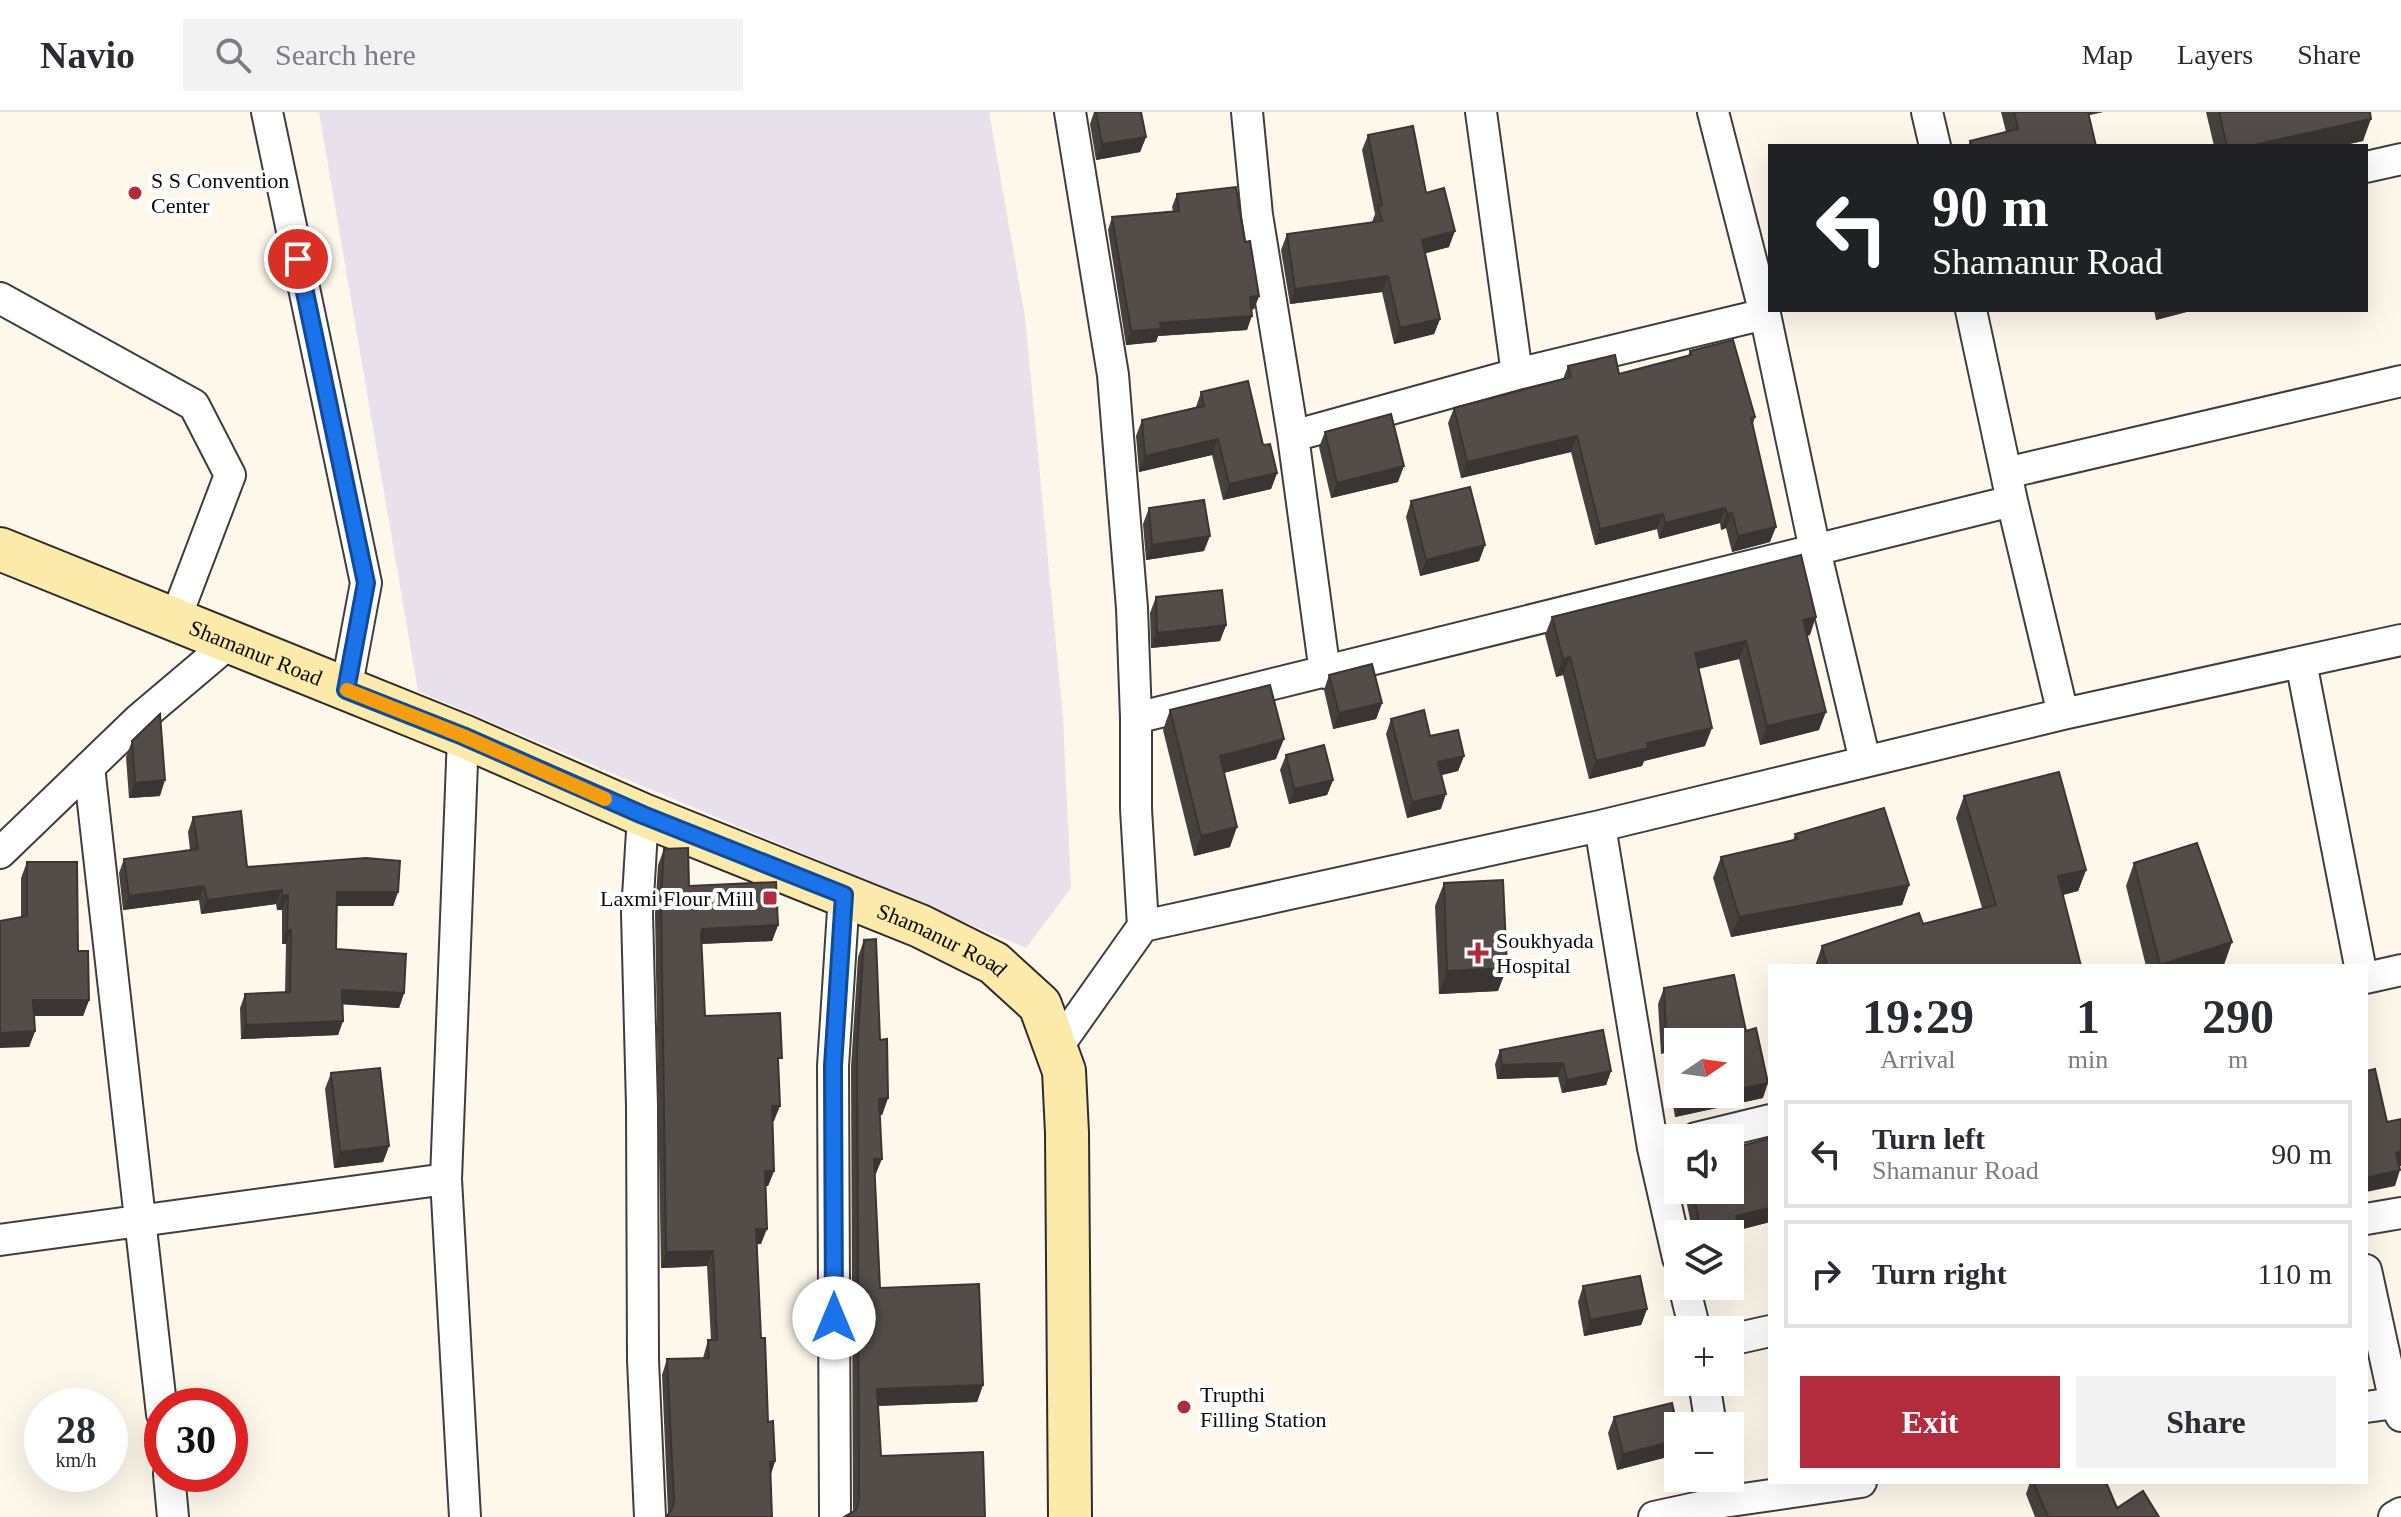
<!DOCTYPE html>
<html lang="en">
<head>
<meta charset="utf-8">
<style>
  body { margin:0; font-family:Georgia,serif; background:#f2f2f3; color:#2b2b33; height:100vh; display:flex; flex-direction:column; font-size:30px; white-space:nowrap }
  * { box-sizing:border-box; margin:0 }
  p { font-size:26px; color:#7c7c81 }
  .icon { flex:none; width:44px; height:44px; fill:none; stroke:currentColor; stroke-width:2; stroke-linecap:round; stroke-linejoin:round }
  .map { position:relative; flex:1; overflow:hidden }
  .side { position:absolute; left:1768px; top:852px; width:600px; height:520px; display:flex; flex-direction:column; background:#fff; border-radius:0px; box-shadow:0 8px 32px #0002 }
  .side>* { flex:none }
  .top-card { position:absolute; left:1768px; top:32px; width:600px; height:168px; border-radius:0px; box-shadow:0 8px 32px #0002; background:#202124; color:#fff; overflow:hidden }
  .needle { width:52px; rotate:77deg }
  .buttons { position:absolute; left:1664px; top:916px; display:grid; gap:16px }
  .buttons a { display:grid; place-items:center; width:80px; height:80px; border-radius:0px; background:#fff; box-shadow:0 8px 32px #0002; font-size:40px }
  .speed { position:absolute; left:24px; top:1276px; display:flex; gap:16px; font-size:40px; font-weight:700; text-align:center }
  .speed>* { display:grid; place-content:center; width:104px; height:104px; border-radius:50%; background:#fff; box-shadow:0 8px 32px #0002; line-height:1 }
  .speed small { font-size:20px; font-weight:400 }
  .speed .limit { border:12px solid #d22; background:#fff; color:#111 }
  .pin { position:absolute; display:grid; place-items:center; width:68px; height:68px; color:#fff; margin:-34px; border:4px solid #fff; border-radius:50%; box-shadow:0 2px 8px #0007 }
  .me { position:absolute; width:88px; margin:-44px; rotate:0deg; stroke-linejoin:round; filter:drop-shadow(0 0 6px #0008) }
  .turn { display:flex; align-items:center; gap:28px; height:168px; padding:0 32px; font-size:36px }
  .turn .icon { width:104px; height:104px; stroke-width:2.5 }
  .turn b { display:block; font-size:56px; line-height:68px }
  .eta { display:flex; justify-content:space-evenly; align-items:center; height:136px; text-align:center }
  .eta b { font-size:48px; font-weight:700; line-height:56px }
  .button { display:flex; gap:16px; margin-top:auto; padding:16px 32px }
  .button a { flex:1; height:92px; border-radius:0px; background:#b32c3e; color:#fff; font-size:32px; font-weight:700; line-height:92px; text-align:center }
  .button a+a { background:#f2f2f3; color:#2b2b33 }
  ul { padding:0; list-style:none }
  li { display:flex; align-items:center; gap:24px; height:108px; margin:0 16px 12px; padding:0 16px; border:4px solid #e1e1e2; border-radius:0px }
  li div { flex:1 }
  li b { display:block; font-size:30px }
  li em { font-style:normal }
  header { display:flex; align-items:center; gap:48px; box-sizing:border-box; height:112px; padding:0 40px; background:#fff; border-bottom:2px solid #e1e1e2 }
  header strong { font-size:38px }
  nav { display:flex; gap:44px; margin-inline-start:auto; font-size:28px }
  .search { width:560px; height:72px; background:#f2f2f3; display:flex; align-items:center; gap:20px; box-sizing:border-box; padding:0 28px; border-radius:0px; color:#7c7c81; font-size:30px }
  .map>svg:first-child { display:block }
  .industrial { fill:#e8e0ea }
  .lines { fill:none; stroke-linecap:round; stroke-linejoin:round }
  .minor-casing { stroke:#3e3e3e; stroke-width:34 }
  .secondary-casing { stroke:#2d2d2d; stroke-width:46 }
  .minor { stroke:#fff; stroke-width:30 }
  .secondary { stroke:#fbeaa9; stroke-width:42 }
  .wall { fill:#47413e; fill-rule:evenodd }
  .shaded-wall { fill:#3a3532 }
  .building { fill:#534c48; stroke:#3a3532; stroke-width:2 }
  .route-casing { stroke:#114b97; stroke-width:20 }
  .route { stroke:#1a73e8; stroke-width:14 }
  .slow { stroke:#f59e0b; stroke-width:14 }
  .poi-dot { fill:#b32c3e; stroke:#fff; stroke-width:3 }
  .labels { text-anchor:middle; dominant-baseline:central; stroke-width:8; stroke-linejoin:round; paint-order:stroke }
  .poi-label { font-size:22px; fill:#0b0b0b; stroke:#fff; text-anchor:start }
  .street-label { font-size:22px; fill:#0b0b0b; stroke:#fff }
</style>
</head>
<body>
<header>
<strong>Navio</strong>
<div class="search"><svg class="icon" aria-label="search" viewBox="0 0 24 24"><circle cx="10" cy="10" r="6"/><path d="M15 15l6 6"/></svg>Search here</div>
<nav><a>Map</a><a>Layers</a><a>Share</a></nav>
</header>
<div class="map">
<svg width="2401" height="1405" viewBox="0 0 2401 1405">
  <rect width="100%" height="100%" fill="#fef8eb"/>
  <path class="industrial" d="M319 0H989L1025 205 1063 606 1071 776 1026 836 418 579Z"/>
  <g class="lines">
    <g class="minor-casing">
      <path id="minor" d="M267 0 366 471 346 578
        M1247 0 1257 103 1293 324 1325 561
        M1481 0 1517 262
        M1713 0 1765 202 1815 438 1865 649
        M1927 0 1935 34
        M2366 55 2401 47
        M0 186 194 293 230 363 175 508
        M1971 198 2012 389 2063 602
        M1293 324 1517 262 1765 202
        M2006 361 2401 269
        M2301 550 2360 854
        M1136 606 2012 389
        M463 624 446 1067 465 1405
        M89 655 162 1302
        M643 703 637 801 642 994 643 1248 650 1405
        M1600 714 1653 1036 1678 1146
        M0 741 138 608 229 531
        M1143 814 1600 714 2063 602 2401 528
        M2366 866 2401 858
        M1056 937 1143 814 1136 697V606L1132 496 1113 263 1070 0
        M1696 1026 1770 1008
        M2366 1107 2401 1101
        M0 1128 446 1067
        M2366 1158 2395 1291 2401 1304
        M1684 1174 1695 1218
        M1730 1228 1770 1219
        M1704 1270 1711 1314
        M2366 1295 2401 1290
        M169 1362 173 1405
        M835 1405 833 954 844 783
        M1654 1405 1723 1390 1861 1370
        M2394 1405 2401 1401"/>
    </g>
    <g class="secondary-casing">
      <g id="secondary">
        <path id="s1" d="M0 437 463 624 643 703 920 814 994 851 1040 893 1064 959 1067 1021 1070 1405"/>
      </g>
    </g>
    <use href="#minor" class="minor"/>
    <use href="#secondary" class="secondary"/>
  </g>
  <path class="wall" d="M1094 0H1141L1146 25 1140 40 1096 48 1090 12Z
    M2001 0H2103L2089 3 2096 34H1968L1970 29 2006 20Z
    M2206 0H2370L2363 29 2340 34H2214Z
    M1368 23 1426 81 1449 135 1425 141 1440 207 1434 222 1394 232 1382 180 1290 192 1281 138 1287 122 1372 110 1375 102 1362 38Z
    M1177 82 1259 184 1254 197 1251 198 1247 218 1158 224 1156 230 1126 233 1108 118 1112 105 1173 99 1172 95Z
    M2154 198H2194L2156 208Z
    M1690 239 1755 305 1753 312 1770 430 1732 440 1726 416 1721 418 1720 411 1659 427 1657 417 1595 433 1571 340 1461 366 1448 311 1454 296 1563 267 1568 254 1619 262 1688 244Z
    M1201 280 1263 333 1277 361 1271 377 1223 388 1212 343 1139 360 1136 324 1142 308 1196 295Z
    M1325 320 1398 370 1331 386 1319 335Z
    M1411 389 1485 433 1479 449 1420 464 1406 405Z
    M1149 396 1204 439 1146 448 1143 412Z
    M1156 485 1226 513 1220 529 1151 536 1150 501Z
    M1552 505 1810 523 1807 524 1819 618 1760 633 1739 547 1698 557 1705 634 1644 649 1642 654 1589 667 1563 563 1556 565 1545 523Z
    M1329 563 1382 591 1376 607 1333 617 1324 578Z
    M1170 598 1276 647 1224 661 1230 735 1194 744 1163 618Z
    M1391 607 1464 644 1458 659 1442 663 1441 697 1407 706 1386 622Z
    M132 629 160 684 129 686 126 645Z
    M1286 643 1333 668 1327 683 1289 692 1280 658Z
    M1964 684 2086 758 2078 779 2063 783 2081 854H1815L1822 834 1923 812 1982 796 1956 706Z
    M193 705 247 755 398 780 393 794H337L336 837 404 881 399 896 343 892V909L338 923 241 927 240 896 245 882 285 881 286 832H282V798H277L276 792 201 802 199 788 123 798 119 761 124 747 190 738 188 720Z
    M1795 722 1909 773 1902 793 1731 825 1713 766 1721 745 1793 729Z
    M664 737 689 774 778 813 772 829 701 832 705 904 778 958 774 1009H772L774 1059 768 1074H765L761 1132H757L761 1226 768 1310 775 1349 771 1362 668 1402 662 1263 667 1247 703 1246 708 1228H711L707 1154 661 1156 655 801 658 753Z
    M27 750 78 839 89 888 83 904H34L35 919 29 935 21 805V766Z
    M2134 751 2224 853 2220 854H2146L2126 774Z
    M1444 771 1498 879 1439 882 1435 794Z
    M864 828 888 986 882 1003H880L875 1064 880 1176 983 1273 977 1290 878 1294 881 1344 985 1405 853 1400 851 955 858 845Z
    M1664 876 1763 986 1675 1005 1664 941 1661 942 1658 892ZM1678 930 1730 982H1678Z
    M1500 938 1611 959 1606 973 1562 981 1558 965 1497 967 1495 952Z
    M331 961 389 1034 383 1050 334 1056 325 977Z
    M1770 1026V1110L1735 1119 1732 1126 1730 1122H1693L1684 1078H1730Z
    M1583 1174 1647 1197 1641 1213 1584 1224 1578 1190Z
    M1614 1305 1675 1343 1617 1358 1608 1321Z
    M2030 1370 2117 1396 2159 1405H2035L2026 1382Z"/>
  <path class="shaded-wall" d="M2078 0H2103L2076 6Z
    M2371 7 2363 29 2340 34H2249Z
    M1146 25 1140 40 1096 48 1102 32Z
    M1455 119 1449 135 1416 144 1422 128Z
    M1388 164 1382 180 1290 192 1295 177Z
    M1259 184 1254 197 1245 199 1250 185Z
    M2160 198H2194L2156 208Z
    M1252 204 1247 218 1158 224 1156 230 1126 233 1131 219 1160 211Z
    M1440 207 1434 222 1394 232 1400 216Z
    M1577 324 1571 340 1461 366 1467 350Z
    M1218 327 1212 343 1139 360 1145 344Z
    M1404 354 1398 370 1331 386 1337 371Z
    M1277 361 1271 377 1223 388 1229 372Z
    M1725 396 1720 411 1659 427 1665 411Z
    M1732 401 1726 416 1721 418 1727 402Z
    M1663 402 1657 417 1595 433 1600 417Z
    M1776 415 1770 430 1732 440 1738 424Z
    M1210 424 1204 439 1146 448 1152 433Z
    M1485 433 1479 449 1420 464 1426 448Z
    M1816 505 1810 523 1796 526 1803 508Z
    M1226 513 1220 529 1151 536 1157 521Z
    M1746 529 1739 547 1688 559 1695 541Z
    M1570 545 1563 563 1556 565 1563 547Z
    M1382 591 1376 607 1333 617 1339 601Z
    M1826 600 1819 618 1760 633 1767 614Z
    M1712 616 1705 634 1644 649 1642 654 1589 667 1596 649 1647 631Z
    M1284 627 1276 647 1212 664 1220 644Z
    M1464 644 1458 659 1433 665 1438 650Z
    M165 668 160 684 129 686 135 671Z
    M1333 668 1327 683 1289 692 1294 677Z
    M1446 682 1441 697 1407 706 1412 690Z
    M1237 715 1230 735 1194 744 1201 724Z
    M2086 758 2078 779 2050 786 2058 764Z
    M1909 773 1902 793 1731 825 1739 805Z
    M204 774 199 788 123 798 129 784Z
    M282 778 276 792 201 802 207 788Z
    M337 780H398L393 794H332Z
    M288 783 282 798H277L282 784Z
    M778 813 772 829 696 832 702 817Z
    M287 818H291L286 832H282Z
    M2232 830 2224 853 2220 854H2160Z
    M1507 856 1498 879 1439 882 1447 859Z
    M342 878 404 881 399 896 337 892Z
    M33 888H89L83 904H27Z
    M343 909 338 923 241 927 246 913Z
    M35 919 29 935 0 936V921Z
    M1670 925 1664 941 1661 942 1666 926Z
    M1563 951 1558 965 1497 967 1502 953Z
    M1611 959 1606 973 1562 981 1567 968Z
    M1768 971 1763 986 1675 1005 1681 990 1716 982H1730V979Z
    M888 986 882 1003 873 1004 879 987Z
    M772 994H780L774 1009 766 1010Z
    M389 1034 383 1050 334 1056 340 1040Z
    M2401 1039V1054L2390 1056 2396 1041Z
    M874 1047H882L875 1064H868Z
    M2400 1058 2395 1074 2366 1080V1066Z
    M765 1059H774L768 1074 759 1075Z
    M1770 1096V1110L1735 1119 1732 1126H1730V1122H1698L1700 1116 1736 1104Z
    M756 1117H767L761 1132 750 1133Z
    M713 1139 707 1154 661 1156 666 1140Z
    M1647 1197 1641 1213 1584 1224 1590 1208Z
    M983 1273 977 1290 871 1294 877 1277Z
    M1678 1328V1335L1675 1343 1617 1358 1623 1342Z
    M775 1349 770 1365V1350Z"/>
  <path class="building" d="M1096 0H1141L1146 25 1102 32Z
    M2014 0H2088L2096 34H1972L1970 29 2018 17Z
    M2219 0H2370L2371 7 2249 34H2227Z
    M1413 14 1426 81 1444 76 1455 119 1422 128 1440 207 1400 216 1388 164 1295 177 1287 122 1382 109 1378 94 1382 93 1368 23Z
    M1236 75 1245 130 1250 129 1259 184 1250 185 1252 204 1160 211 1161 217 1131 219 1112 105 1179 99 1177 82Z
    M1733 228 1755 305 1751 306 1776 415 1738 424 1732 401 1727 402 1725 396 1665 411 1663 402 1600 417 1577 324 1467 350 1454 296 1571 265 1568 254 1615 243 1619 262 1691 243 1690 239Z
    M1248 269 1263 333 1270 332 1277 361 1229 372 1218 327 1145 344 1142 308 1204 294 1201 280Z
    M1391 302 1404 354 1337 371 1325 320Z
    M1470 375 1485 433 1426 448 1411 389Z
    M1204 388 1210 424 1152 433 1149 396Z
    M1801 443 1816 505 1803 508 1826 600 1767 614 1746 529 1695 541 1712 616 1647 631 1648 636 1596 649 1570 545 1563 547 1552 505Z
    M1222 478 1226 513 1157 521 1156 485Z
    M1372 552 1382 591 1339 601 1329 563Z
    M1270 573 1284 627 1220 644 1237 715 1201 724 1170 598Z
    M1424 598 1430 624 1458 618 1464 644 1438 650 1446 682 1412 690 1391 607Z
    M160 602 165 668 135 671 132 629Z
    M1324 633 1333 668 1294 677 1286 643Z
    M2059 660 2086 758 2058 764 2081 854H1827L1822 834 1919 801 1923 812 1996 793 1964 684Z
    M1884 696 1909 773 1739 805 1721 745 1798 727 1795 722Z
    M241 699 247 755 366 746 400 749 398 780H337L336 837 406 842 404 881 342 878 343 909 246 913 245 882 290 880 291 818H287L288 783 282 784V778L207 788 204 774 129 784 124 747 198 737 193 705Z
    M2197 731 2232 830 2160 853 2134 751Z
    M688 736 689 774 776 770 778 813 702 817 701 822 705 904 780 901 782 946H778L780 994H772L774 1059H765L767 1117H756L761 1226H765L768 1310 773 1309 775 1349 770 1350 772 1405H666L672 1397 674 1389 667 1247 709 1246 708 1228H717L713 1139 666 1140 661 786 664 737Z
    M27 750H77L78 839H88L89 888H33L35 919 0 921V809L27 804Z
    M1503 768 1507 856 1447 859 1444 771Z
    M876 827 880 928 887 927 888 986 879 987 882 1047H874L880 1176 979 1172 983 1273 877 1277 881 1344 983 1340 985 1405H844L856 1398 859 1388 857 938 864 828Z
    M1734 863 1746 919 1756 916 1768 971 1730 979V930H1678V973L1670 925 1666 926 1664 876Z
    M1603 918 1611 959 1567 968 1563 951 1502 953 1500 938Z
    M380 956 389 1034 340 1040 331 961Z
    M2375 957 2387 1010 2401 1007V1039L2396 1041 2400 1058 2366 1066V959Z
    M1680 982H1716L1681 990Z
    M1770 1026V1096L1736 1104 1738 1111 1700 1116 1693 1078H1730V1037Z
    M1640 1164 1647 1197 1590 1208 1583 1174Z
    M1672 1291 1678 1317V1328L1623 1342 1614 1305Z
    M2033 1370H2106L2117 1396 2143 1379 2159 1405H2048Z"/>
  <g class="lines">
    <g class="route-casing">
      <path id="route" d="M298 147 366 471 346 578 463 624 643 703 844 783 833 954 834 1206"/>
    </g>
    <use href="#route" class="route"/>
    <path class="slow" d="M347 578 463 624 605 687"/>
  </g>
  <g class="poi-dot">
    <circle cx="135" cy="81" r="8"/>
    <rect x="762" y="778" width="16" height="16" rx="4"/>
    <path d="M1474 829h8v8h8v8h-8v8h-8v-8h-8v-8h8z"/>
    <circle cx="1184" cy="1295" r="8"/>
  </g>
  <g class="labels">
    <g class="poi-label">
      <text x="151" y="68">S S Convention<tspan x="151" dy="25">Center</tspan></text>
      <text x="754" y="786" text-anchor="end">Laxmi Flour Mill</text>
      <text x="1496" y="828">Soukhyada<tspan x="1496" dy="25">Hospital</tspan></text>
      <text x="1200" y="1282">Trupthi<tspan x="1200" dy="25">Filling Station</tspan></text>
    </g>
    <g class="street-label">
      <text stroke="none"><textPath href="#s1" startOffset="276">Shamanur Road</textPath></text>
      <text stroke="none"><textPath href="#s1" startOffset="1020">Shamanur Road</textPath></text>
    </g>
  </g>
</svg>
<div class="buttons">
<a><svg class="needle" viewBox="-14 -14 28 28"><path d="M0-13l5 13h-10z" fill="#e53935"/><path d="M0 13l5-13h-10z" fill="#7c7c81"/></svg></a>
<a><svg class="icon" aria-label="sound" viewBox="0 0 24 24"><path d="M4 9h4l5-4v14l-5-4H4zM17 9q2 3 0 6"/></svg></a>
<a><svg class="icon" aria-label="layers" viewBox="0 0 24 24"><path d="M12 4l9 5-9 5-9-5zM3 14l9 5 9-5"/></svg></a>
<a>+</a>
<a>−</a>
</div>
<div class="speed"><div>28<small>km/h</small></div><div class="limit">30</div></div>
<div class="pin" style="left:298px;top:147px;background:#d93025"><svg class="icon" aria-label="arrive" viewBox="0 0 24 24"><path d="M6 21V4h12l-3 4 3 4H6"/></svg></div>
<svg class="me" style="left:834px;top:1206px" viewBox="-20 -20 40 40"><circle r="19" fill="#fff"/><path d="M0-13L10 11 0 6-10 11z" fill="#1a73e8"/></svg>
<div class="top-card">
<div class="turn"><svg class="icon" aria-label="left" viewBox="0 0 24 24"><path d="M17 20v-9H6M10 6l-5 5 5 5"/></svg><div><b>90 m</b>Shamanur Road</div></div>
</div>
<section class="side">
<div class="eta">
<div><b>19:29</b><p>Arrival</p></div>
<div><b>1</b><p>min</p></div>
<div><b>290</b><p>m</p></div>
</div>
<ul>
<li><svg class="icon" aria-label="left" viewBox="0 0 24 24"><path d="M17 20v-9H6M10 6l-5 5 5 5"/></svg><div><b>Turn left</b><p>Shamanur Road</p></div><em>90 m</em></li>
<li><svg class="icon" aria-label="right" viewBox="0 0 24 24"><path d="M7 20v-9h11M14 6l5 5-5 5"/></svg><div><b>Turn right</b></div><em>110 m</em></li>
</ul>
<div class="button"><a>Exit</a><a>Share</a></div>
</section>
</div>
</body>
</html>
